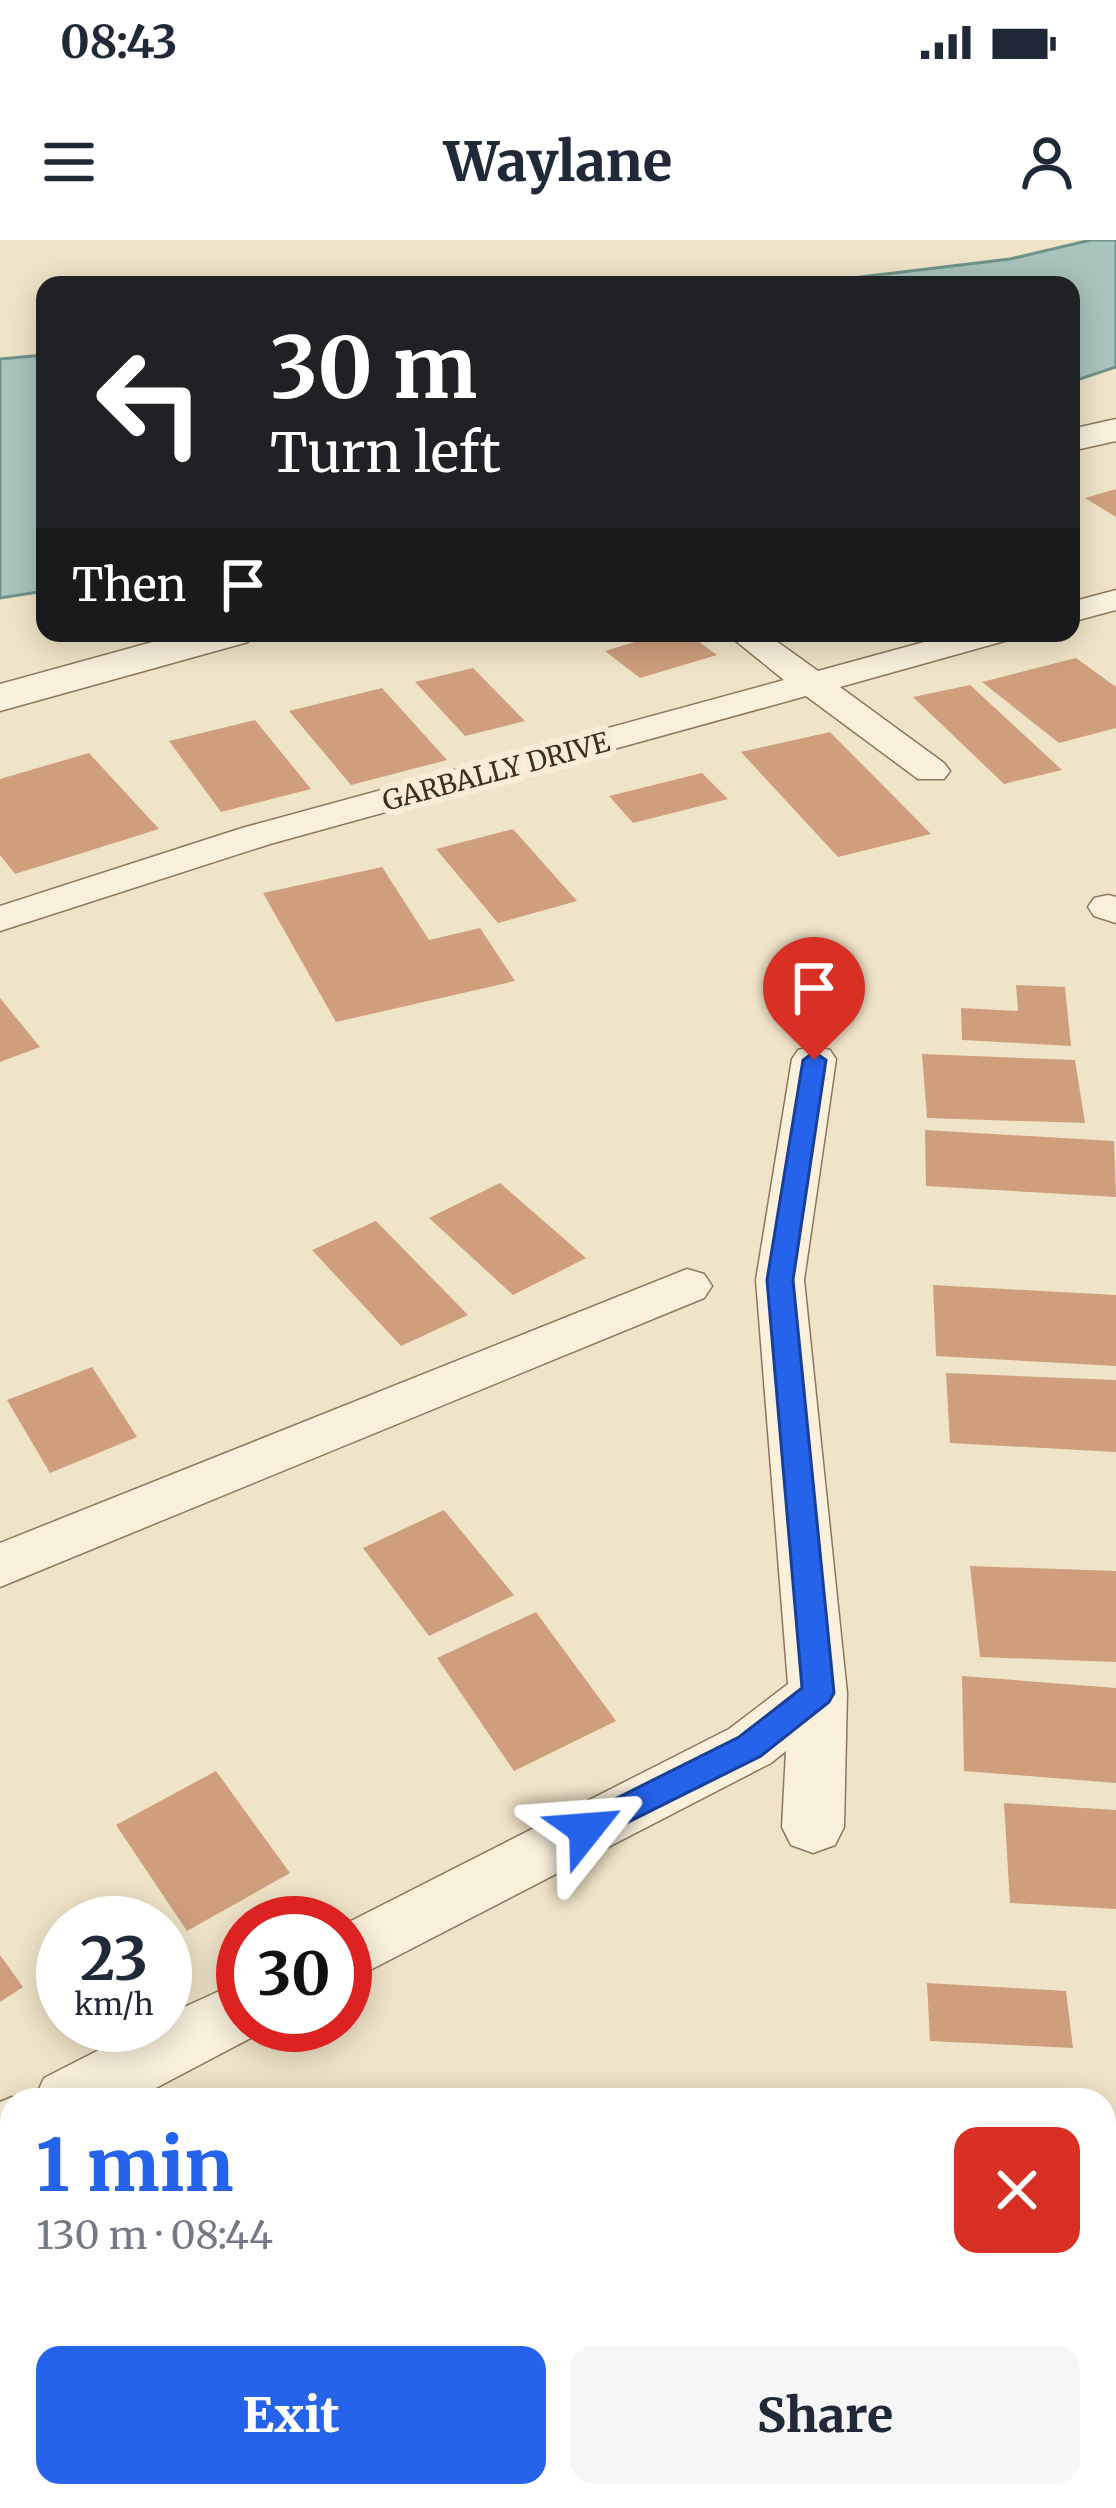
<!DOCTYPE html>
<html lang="en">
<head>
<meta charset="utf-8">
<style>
  body { margin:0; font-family:Merriweather,serif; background:#f6f6f7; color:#1f2937; height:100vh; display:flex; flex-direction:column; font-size:45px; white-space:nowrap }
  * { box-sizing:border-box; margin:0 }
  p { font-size:39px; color:#747a83 }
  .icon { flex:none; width:66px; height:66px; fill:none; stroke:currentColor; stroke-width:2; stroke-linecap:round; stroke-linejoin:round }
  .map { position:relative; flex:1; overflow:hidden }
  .sheet { position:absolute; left:0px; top:1848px; width:1116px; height:420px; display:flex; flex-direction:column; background:#fff; border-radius:36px 36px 0 0; box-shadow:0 6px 30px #0003 }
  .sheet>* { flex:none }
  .hud { position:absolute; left:36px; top:36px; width:1044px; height:366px; border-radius:24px; box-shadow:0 6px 30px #0003; background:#202124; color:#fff; overflow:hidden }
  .speed { position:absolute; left:36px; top:1656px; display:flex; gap:24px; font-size:60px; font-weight:700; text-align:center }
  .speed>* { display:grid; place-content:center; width:156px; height:156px; border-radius:50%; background:#fff; box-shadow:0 6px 30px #0003; line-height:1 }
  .speed small { font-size:30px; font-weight:400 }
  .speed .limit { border:18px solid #d22; background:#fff; color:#111 }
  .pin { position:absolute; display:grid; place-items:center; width:102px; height:102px; color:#fff; margin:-123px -51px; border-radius:50% 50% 50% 0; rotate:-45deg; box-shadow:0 0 12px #0007 }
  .pin .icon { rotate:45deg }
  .me { position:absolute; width:132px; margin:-66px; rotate:62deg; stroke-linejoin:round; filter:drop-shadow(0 0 9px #0008) }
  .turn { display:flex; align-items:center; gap:42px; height:252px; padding:0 36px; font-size:54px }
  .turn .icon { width:156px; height:156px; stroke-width:2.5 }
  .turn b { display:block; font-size:84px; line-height:102px }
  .then { display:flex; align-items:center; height:114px; padding:0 36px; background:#0003; gap:24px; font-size:45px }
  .round { display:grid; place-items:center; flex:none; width:126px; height:126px; border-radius:24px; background:#f6f6f7 }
  .overview { display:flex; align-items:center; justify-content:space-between; height:204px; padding:0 36px }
  h1 { font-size:72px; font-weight:800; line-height:90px; color:#2563eb }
  .action { display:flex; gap:24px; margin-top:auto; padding:24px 36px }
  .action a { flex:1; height:138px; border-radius:24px; background:#2563eb; color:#fff; font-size:48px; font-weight:800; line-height:138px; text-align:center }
  .action a+a { background:#f6f6f7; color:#1f2937 }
  .status { display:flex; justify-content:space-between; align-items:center; height:84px; padding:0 60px; background:#fff; direction:ltr }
  .status svg { height:33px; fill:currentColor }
  header { display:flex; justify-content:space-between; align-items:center; height:156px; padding:0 36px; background:#fff; font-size:54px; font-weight:800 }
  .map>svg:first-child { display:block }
  .water { fill:#a9c4bc; stroke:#6f938a; stroke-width:3 }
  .building { fill:#cf9f7d }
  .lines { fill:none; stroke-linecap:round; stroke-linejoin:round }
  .minor-casing { stroke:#8d765c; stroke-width:3 }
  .tertiary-casing { stroke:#8d765c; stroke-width:3 }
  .minor { fill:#faf1dc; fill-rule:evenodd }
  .tertiary { fill:#faf1dc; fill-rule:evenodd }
  .route { fill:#2563eb; stroke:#184099; stroke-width:3 }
  .labels { text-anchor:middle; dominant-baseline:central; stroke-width:12; stroke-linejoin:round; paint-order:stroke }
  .far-street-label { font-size:27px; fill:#3d2e20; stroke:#f7eed8 }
</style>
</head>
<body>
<div class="status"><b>08:43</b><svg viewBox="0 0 49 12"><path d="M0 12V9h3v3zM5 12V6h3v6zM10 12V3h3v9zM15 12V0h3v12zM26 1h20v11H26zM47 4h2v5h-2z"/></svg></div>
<header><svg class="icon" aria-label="menu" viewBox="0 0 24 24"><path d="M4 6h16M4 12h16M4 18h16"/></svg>Waylane<svg class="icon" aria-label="person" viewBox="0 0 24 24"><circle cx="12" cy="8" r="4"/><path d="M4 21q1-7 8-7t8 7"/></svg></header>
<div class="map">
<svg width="1116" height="2268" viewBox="0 0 1116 2268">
  <rect width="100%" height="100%" fill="#f0e4c8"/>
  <path class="water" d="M1091 0H1116V127L1071 142V45H794L1010 19Z
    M45 115V351L0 358V119Z"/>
  <path class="building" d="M1116 249V277L1085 258Z
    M664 393H687L717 415 640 438 605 411Z
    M1076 418 1116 447V488L1059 503 982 442Z
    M473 428 525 481 465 496 415 442Z
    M970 445 1062 530 1004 544 913 457Z
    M382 448 447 520 351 545 289 471Z
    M255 480 311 549 221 572 169 501Z
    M830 492 931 594 838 617 741 512Z
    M89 513 159 589 15 634 0 615V539Z
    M702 533 728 559 633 583 609 556Z
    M513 589 577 661 498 683 436 609Z
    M382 627 429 700 480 688 515 741 336 782 263 653Z
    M1016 745 1065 747 1071 806 962 800 961 768 1018 771Z
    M0 758 40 807 0 822Z
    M922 814 1075 820 1085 883 927 878Z
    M925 890 1114 901 1116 957 926 946Z
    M500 943 586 1018 513 1055 429 978Z
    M376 981 468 1075 401 1106 312 1010Z
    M933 1045 1116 1055V1126L936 1116Z
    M92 1127 137 1197 50 1233 7 1160Z
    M946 1133 1116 1140V1212L950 1203Z
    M444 1270 514 1355 429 1396 363 1308Z
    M970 1326 1116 1331V1422L980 1417Z
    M536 1372 616 1481 514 1531 437 1418Z
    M962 1436 1116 1448V1543L964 1531Z
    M216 1531 290 1633 187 1691 116 1585Z
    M1004 1563 1116 1570V1669L1010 1663Z
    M0 1715 23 1747 0 1762Z
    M927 1743 1066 1751 1073 1808 930 1801Z"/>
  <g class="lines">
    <g class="minor-casing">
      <path id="minor" d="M1116 350V370L1071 382V362Z
        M726 393H765L818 431 957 393H1013L1008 400 840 447 944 523 950 531 944 539H918L806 456 270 604 0 691V666L242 588 784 440Z
        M1108 655 1116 657V683L1094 676 1088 667 1094 658Z
        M814 806 830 810 836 819 804 1040 847 1453 844 1587 835 1605 813 1613 791 1605 782 1587 786 1511 771 1523 345 1743V1684L729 1489 788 1444 756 1040 792 819 798 810Z
        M687 1029 704 1034 712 1046 704 1058 0 1347V1303Z
        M243 1740V1785H268L266 1790 133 1860H34L44 1838 148 1785H165V1776Z
        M12 1857 19 1860H12V1923L0 1928V1862Z"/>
    </g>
    <g class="tertiary-casing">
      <path id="tertiary" d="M1116 179V201L1071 211V189Z
        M185 393H254L248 402 0 471V444Z"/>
    </g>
    <use href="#minor" class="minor"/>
    <use href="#tertiary" class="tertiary"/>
  </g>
  <path class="route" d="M814 812 826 820 793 1040 834 1453 829 1462 761 1516 586 1603 575 1599 570 1589 575 1579 739 1497 802 1448 767 1040 803 820Z"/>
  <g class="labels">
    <g class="far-street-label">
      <text transform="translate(496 531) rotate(-15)">GARBALLY DRIVE</text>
    </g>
  </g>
</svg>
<div class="speed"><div>23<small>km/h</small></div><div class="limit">30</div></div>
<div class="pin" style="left:814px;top:820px;background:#d93025"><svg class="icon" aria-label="arrive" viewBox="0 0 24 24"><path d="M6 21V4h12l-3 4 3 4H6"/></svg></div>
<svg class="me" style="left:586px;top:1589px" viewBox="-20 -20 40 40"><path d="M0-17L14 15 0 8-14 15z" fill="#2563eb" stroke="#fff" stroke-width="4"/></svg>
<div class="hud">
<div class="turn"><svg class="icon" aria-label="left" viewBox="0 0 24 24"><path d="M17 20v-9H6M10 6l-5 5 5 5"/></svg><div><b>30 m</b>Turn left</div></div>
<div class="then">Then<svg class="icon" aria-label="arrive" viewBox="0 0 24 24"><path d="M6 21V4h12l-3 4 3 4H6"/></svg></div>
</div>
<section class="sheet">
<div class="overview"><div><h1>1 min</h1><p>130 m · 08:44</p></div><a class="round" style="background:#d93025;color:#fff"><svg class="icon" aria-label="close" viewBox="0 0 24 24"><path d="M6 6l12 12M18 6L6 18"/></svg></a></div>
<div class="action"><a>Exit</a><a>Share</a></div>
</section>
</div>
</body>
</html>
